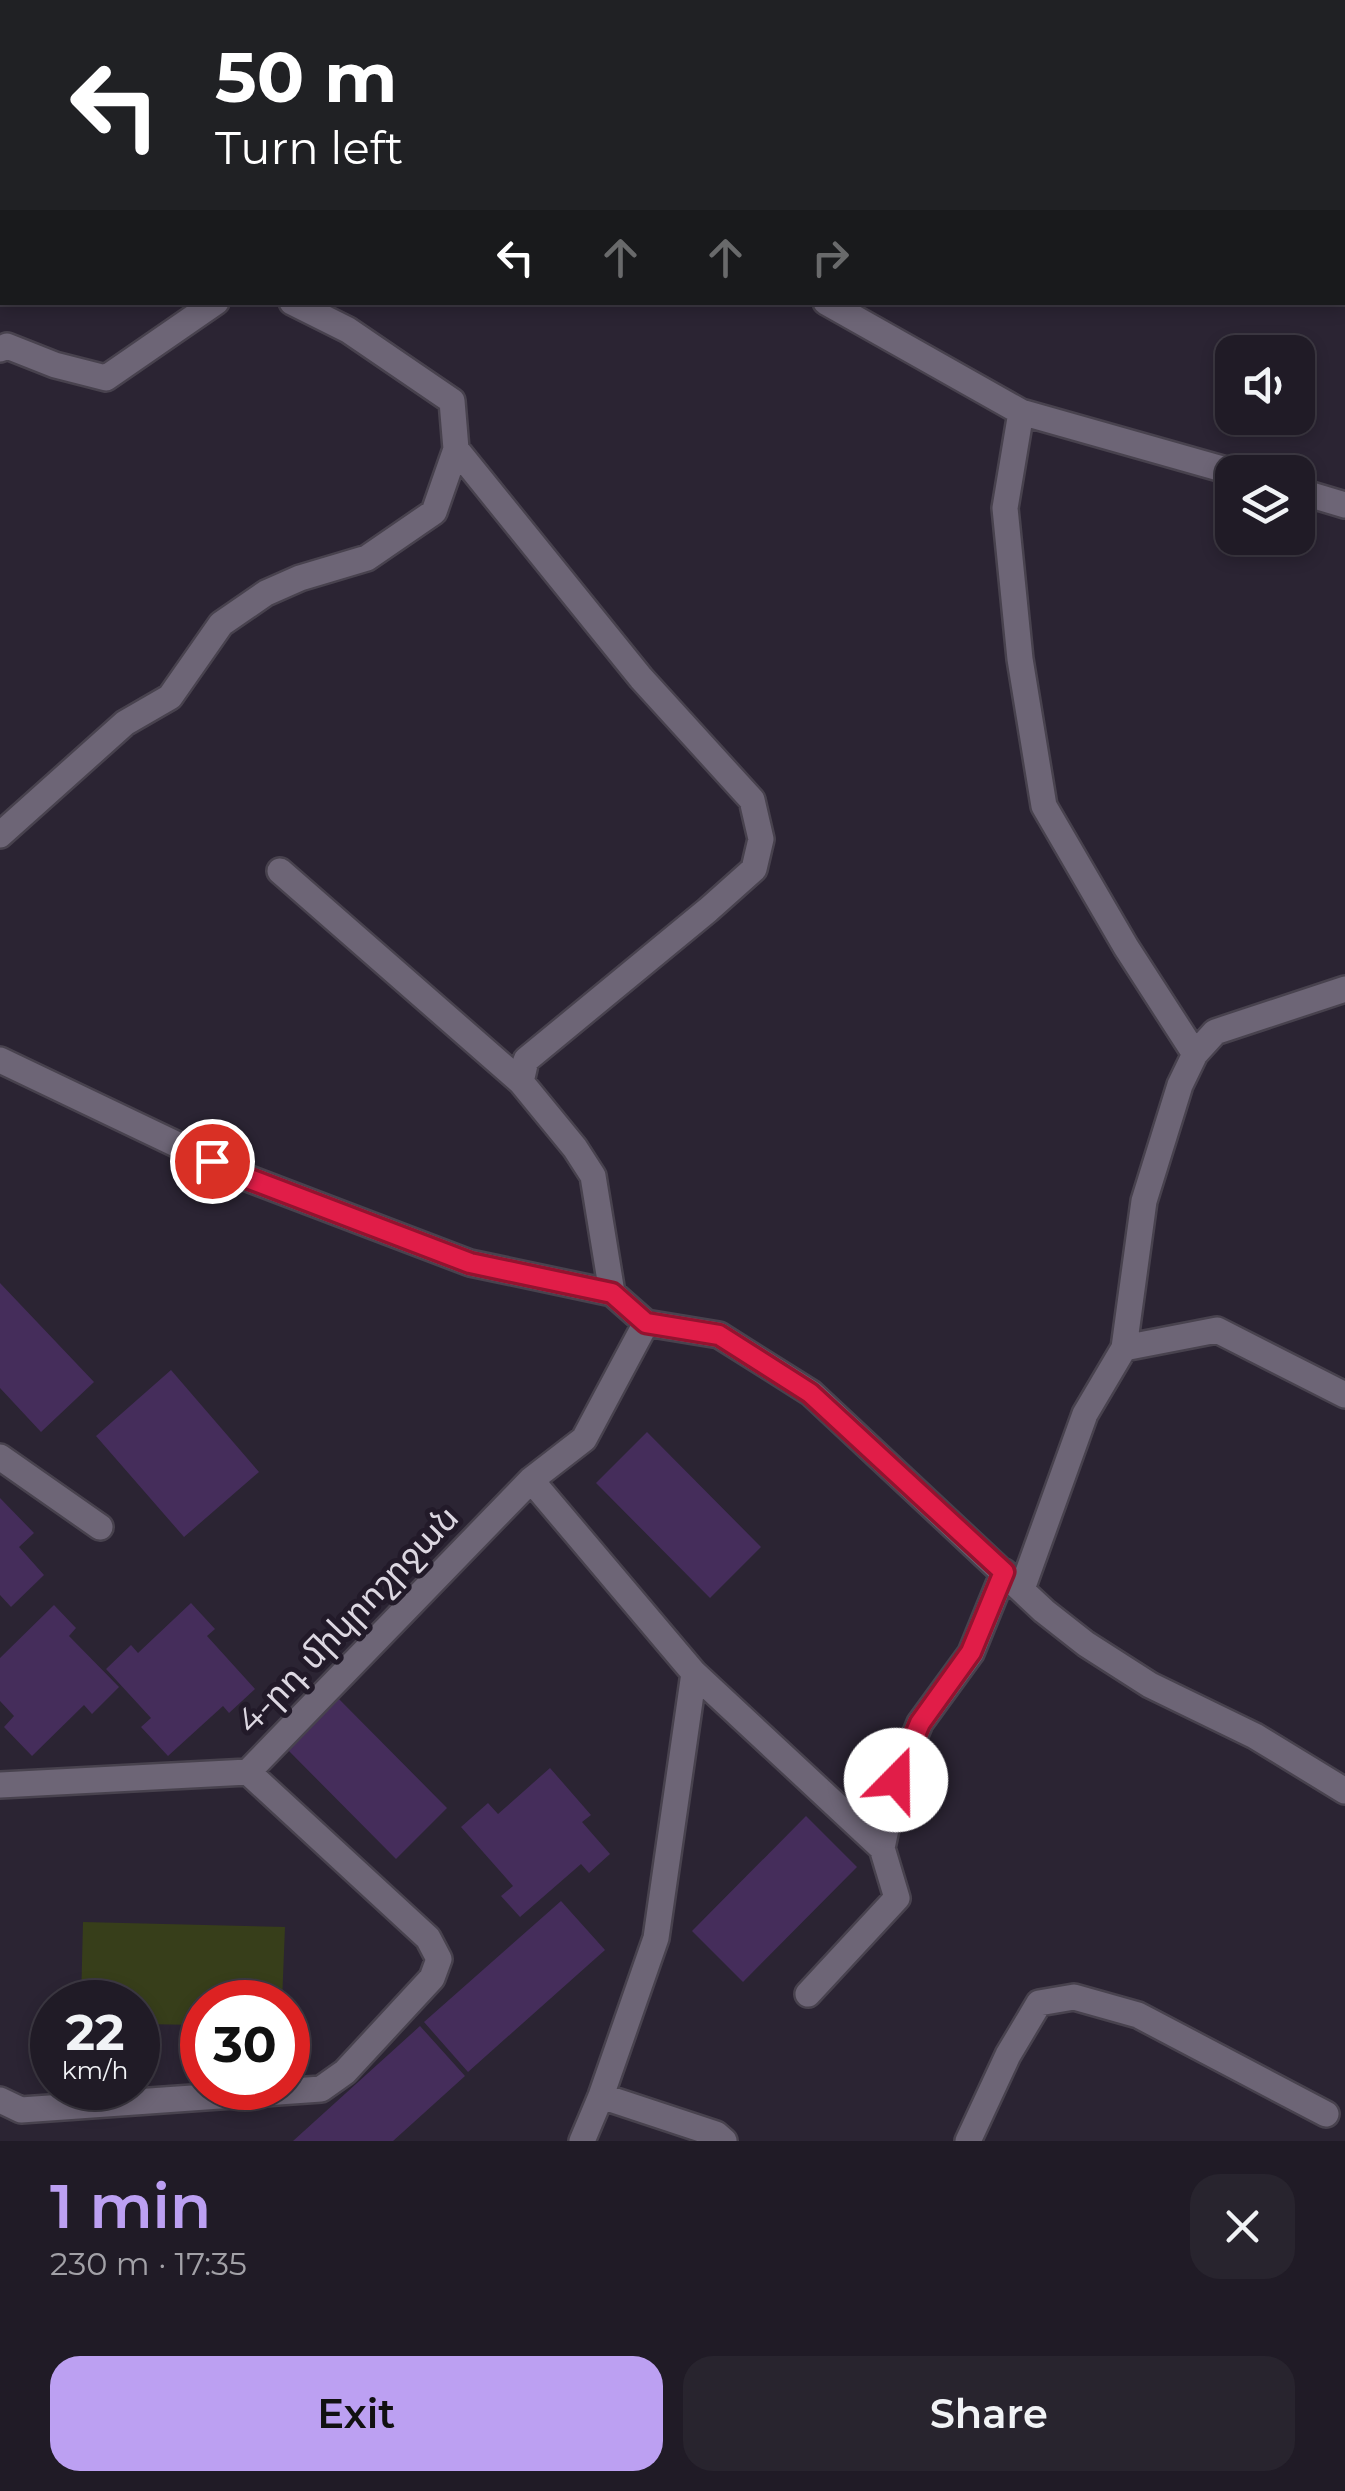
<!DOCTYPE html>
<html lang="en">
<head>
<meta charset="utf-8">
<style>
  body { margin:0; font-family:Montserrat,"Noto Sans Armenian",sans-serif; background:#28242e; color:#f1f3f6; height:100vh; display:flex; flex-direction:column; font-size:38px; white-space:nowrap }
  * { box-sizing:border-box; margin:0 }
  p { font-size:32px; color:#a2a1a7 }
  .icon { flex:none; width:55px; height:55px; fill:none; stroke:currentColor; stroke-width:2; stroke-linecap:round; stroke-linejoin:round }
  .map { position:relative; height:2141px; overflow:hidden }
  .details { display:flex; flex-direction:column; background:#201b26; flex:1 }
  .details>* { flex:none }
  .top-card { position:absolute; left:0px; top:0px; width:1345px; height:305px; box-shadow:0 5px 15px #0003,0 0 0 2px #3d3943; background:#202124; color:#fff; overflow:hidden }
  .tools { position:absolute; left:1215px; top:335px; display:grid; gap:20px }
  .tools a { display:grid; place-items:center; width:100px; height:100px; border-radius:20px; background:#201b26; box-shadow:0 5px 15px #0003,0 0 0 2px #3d3943; font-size:50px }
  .speed { position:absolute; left:30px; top:1980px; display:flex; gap:20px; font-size:50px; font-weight:700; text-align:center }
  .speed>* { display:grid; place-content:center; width:130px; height:130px; border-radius:50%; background:#201b26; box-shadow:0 5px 15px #0003,0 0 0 2px #3d3943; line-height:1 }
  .speed small { font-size:25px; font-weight:400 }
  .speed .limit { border:15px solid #d22; background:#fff; color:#111 }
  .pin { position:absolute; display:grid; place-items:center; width:85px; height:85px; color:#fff; margin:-42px; border:5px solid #fff; border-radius:50%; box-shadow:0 2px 10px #0007 }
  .me { position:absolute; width:110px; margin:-55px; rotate:22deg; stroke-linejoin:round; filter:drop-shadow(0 0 8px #0008) }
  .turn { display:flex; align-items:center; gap:35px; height:210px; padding:0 50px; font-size:45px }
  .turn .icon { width:130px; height:130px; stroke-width:2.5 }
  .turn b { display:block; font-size:70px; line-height:85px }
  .lanes { display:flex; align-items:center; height:95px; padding:0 50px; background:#0003; justify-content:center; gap:50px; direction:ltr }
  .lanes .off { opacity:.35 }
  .round { display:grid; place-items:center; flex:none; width:105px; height:105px; border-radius:30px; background:#28242e }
  .overview { display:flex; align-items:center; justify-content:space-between; height:170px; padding:0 50px }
  h1 { font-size:60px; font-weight:600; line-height:75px; color:#bca0f2 }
  .button { display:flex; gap:20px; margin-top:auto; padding:20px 50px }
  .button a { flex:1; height:115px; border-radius:30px; background:#bca0f2; color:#111; font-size:40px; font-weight:600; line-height:115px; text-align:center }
  .button a+a { background:#28242e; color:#f1f3f6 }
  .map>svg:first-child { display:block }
  .green { fill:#373e1a }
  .building { fill:#452d5b }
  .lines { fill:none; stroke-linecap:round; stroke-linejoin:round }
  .minor-casing { stroke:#48424e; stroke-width:30 }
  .minor { stroke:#6d6576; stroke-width:25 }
  .route-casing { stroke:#92132f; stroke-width:25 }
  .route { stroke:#e11d48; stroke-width:18 }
  .labels { text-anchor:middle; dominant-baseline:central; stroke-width:10; stroke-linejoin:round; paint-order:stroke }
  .street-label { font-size:35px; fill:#dcd7e1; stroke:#221a29 }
</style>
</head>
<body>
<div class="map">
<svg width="1345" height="2141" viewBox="0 0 1345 2141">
  <rect width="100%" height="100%" fill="#2b2433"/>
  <path class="green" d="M83 1922 285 1927 282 2002H202V2025L138 2024V2002H81Z"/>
  <path class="building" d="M0 1283 94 1382 41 1432 0 1388Z
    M171 1370 259 1472 184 1537 96 1436Z
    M647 1432 761 1547 710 1598 596 1483Z
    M0 1498 34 1533 19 1547 44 1575 11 1607 0 1595Z
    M191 1603 215 1629 207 1636 255 1689 229 1713 223 1706 168 1756 141 1727 151 1718 106 1669 131 1645 138 1653Z
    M54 1605 76 1628 69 1636 119 1687 92 1714 84 1705 32 1756 4 1727 14 1716 0 1701V1658Z
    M333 1693 447 1808 396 1859 282 1744Z
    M550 1768 591 1815 582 1822 610 1854 589 1873 581 1864 520 1917 501 1896 513 1886 461 1827 488 1803 498 1814Z
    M806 1816 857 1867 743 1982 692 1931Z
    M561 1901 605 1950 468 2072 424 2022Z
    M420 2026 465 2076 393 2141H293Z"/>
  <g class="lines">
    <g class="minor-casing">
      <path id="minor" d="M128 0 138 2
        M826 302 1021 412 1233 472
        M0 349 7 346 55 365 106 378 216 302
        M1021 412 1005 508 1020 659 1044 806 1126 947 1195 1054
        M456 449 641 678 752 800 761 839 754 869 708 910 526 1060 521 1082 575 1148 593 1176 612 1293 646 1323 719 1335 811 1393 1044 1611 1086 1644 1150 1685 1255 1736 1345 1791
        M1298 491 1345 505
        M0 835 125 723 170 697 221 624 266 593 300 578 367 558 434 512 456 449 452 401 348 330 292 302
        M280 871 521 1082
        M0 1060 247 1178 470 1263 612 1293
        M1124 1348 1217 1330 1345 1395
        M0 1457 100 1527
        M531 1480 694 1673 656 1938 601 2096 582 2141
        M1022 1589 1085 1414 1124 1348 1144 1201 1180 1085 1195 1054 1215 1032 1345 989
        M694 1673 882 1848 897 1898 808 1994
        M0 1785 248 1772 531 1480 584 1439 646 1323
        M882 1848 896 1781 920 1723 971 1653 1004 1572
        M601 2096 716 2134 724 2141
        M0 2100 21 2110 321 2089 345 2072 432 1978 439 1959 428 1938 248 1772
        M968 2141 1008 2055 1039 2003 1074 1997 1138 2015 1326 2114"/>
    </g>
    <use href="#minor" class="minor"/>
  </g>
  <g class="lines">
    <g class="route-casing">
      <path id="route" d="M212 1161 247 1178 470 1263 612 1293 646 1323 719 1335 810 1393 1004 1572 971 1652 920 1723 896 1780"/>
    </g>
    <use href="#route" class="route"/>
  </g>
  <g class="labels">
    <g class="street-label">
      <text transform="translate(347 1619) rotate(-46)">4-րդ միկրոշրջան</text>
    </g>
  </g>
</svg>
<div class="tools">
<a><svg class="icon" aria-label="sound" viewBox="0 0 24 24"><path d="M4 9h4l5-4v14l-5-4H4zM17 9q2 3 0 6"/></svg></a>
<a><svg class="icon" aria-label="layers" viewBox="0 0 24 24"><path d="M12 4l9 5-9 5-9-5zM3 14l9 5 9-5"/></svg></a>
</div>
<div class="speed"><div>22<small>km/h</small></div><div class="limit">30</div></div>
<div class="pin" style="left:212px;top:1161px;background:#d93025"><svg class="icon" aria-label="arrive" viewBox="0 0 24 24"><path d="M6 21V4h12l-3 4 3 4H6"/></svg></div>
<svg class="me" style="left:896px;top:1780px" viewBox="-20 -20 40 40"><circle r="19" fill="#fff"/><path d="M0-13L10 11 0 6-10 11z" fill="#e11d48"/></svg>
<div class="top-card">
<div class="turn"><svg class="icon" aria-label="left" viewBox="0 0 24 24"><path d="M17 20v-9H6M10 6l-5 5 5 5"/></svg><div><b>50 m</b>Turn left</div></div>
<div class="lanes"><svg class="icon" aria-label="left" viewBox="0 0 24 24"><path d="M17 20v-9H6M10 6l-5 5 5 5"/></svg><svg class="icon off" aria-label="ahead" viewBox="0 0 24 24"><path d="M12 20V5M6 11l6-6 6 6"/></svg><svg class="icon off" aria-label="ahead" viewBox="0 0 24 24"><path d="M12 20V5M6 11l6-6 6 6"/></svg><svg class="icon off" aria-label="right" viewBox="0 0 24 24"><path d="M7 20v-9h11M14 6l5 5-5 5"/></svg></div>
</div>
</div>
<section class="details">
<div class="overview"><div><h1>1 min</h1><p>230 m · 17:35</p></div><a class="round"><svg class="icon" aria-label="close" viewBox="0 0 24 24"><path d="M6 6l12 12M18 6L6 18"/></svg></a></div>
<div class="button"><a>Exit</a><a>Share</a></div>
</section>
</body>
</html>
